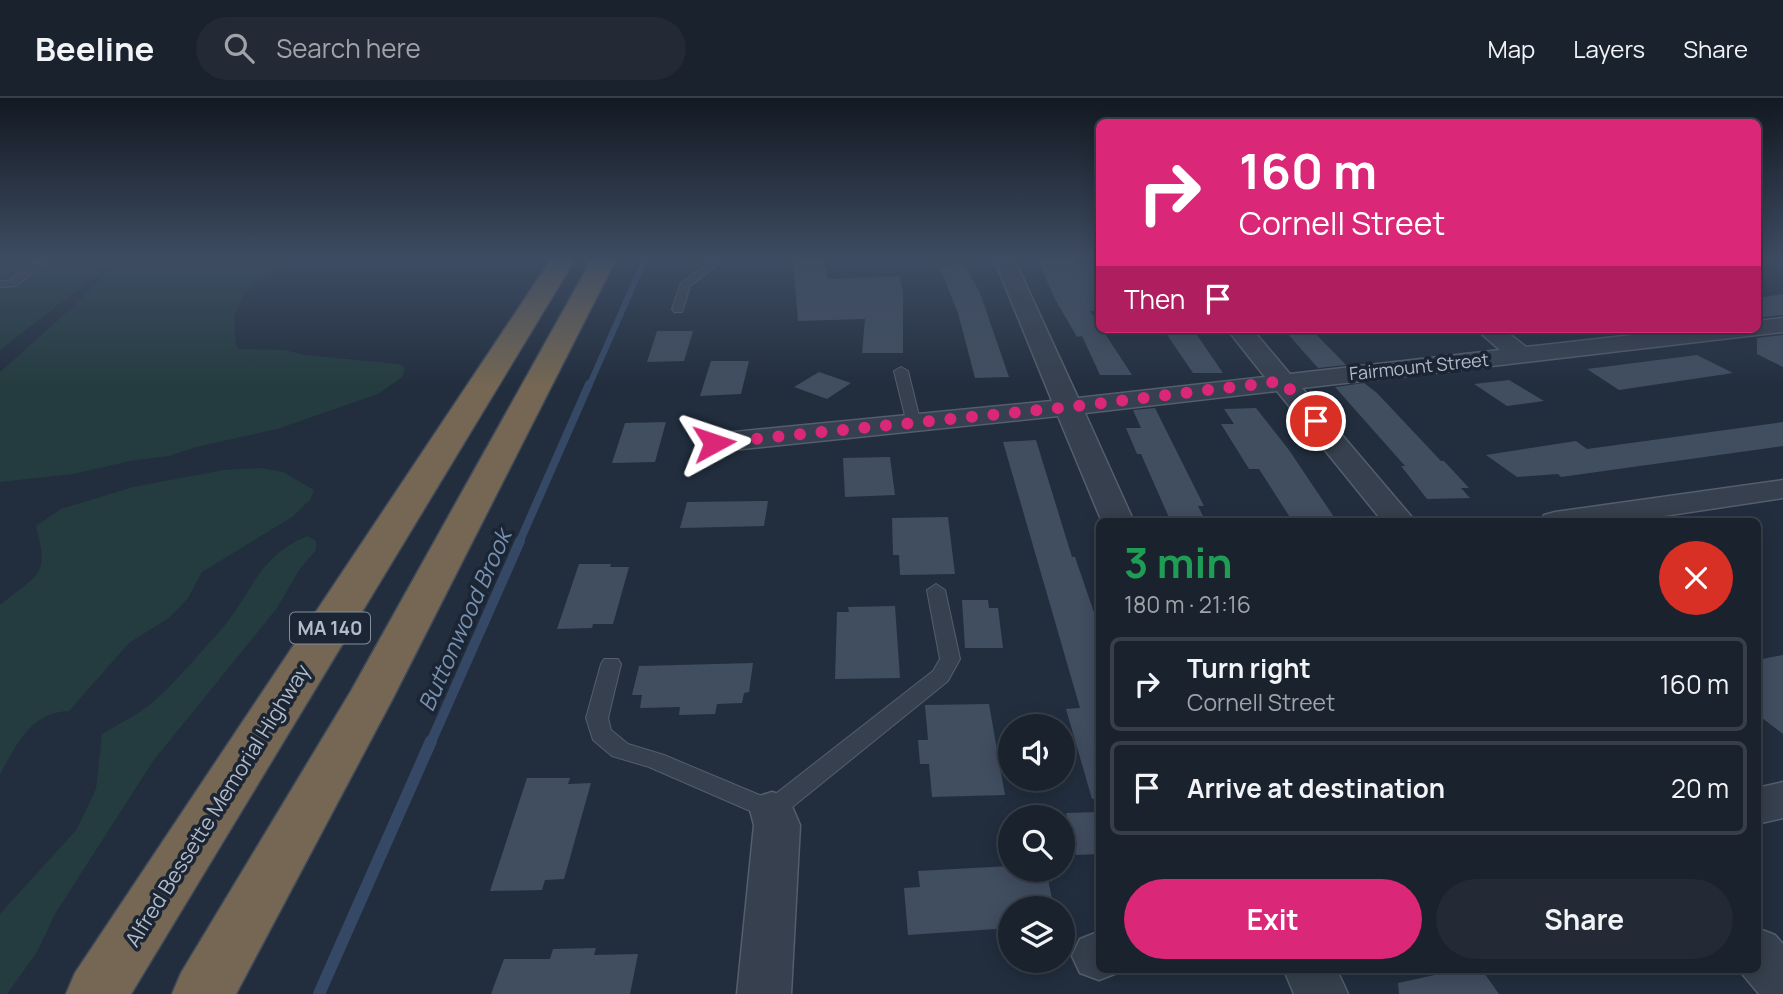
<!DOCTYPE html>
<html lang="en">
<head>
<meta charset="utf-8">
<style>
  body { margin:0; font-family:Manrope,sans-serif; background:#232a36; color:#f1f3f6; height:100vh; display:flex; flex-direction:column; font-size:26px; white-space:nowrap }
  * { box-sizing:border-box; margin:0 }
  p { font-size:23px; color:#9fa4aa }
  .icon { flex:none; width:38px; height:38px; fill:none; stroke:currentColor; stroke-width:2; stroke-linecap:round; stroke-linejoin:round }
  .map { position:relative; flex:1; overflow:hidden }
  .panel { position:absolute; left:1096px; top:420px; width:665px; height:455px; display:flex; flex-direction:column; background:#1a222e; border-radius:10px; box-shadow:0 4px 18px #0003,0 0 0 2px #383f4a }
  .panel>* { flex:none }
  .top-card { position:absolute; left:1096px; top:21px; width:665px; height:214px; border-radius:10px; box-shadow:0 4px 18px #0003,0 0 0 2px #383f4a; background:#db2777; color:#fff; overflow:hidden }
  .fabs { position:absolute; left:998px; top:616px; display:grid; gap:14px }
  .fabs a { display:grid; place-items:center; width:77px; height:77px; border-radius:50%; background:#1a222e; box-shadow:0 4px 18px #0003,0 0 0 2px #383f4a; font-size:35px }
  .pin { position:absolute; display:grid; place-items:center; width:60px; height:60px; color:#fff; margin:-30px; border:4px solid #fff; border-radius:50%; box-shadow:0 2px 7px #0007 }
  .me { position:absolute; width:77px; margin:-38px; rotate:85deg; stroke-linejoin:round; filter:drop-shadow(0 0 5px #0008) }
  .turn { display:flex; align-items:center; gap:24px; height:147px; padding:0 28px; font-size:32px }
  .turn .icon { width:91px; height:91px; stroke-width:2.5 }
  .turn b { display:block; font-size:49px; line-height:60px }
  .then { display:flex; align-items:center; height:66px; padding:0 28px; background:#0003; gap:14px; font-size:26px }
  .round { display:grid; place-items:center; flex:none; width:74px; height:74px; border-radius:37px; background:#232a36 }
  .summary { display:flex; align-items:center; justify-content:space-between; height:119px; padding:0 28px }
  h1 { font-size:42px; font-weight:700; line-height:52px; color:#1e9e55 }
  .action { display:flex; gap:14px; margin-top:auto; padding:14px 28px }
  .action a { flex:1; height:80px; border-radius:42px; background:#db2777; color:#fff; font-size:28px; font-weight:700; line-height:80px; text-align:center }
  .action a+a { background:#232a36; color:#f1f3f6 }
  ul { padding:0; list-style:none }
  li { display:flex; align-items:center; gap:21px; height:94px; margin:0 14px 10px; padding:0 14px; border:4px solid #383f4a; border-radius:10px }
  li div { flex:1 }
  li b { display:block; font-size:26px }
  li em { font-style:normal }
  header { display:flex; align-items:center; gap:42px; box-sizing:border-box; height:98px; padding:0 35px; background:#1a222e; border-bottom:2px solid #383f4a }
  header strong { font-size:33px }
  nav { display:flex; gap:38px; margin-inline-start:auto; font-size:24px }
  .search { width:490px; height:63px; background:#232a36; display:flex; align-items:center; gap:18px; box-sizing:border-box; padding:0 24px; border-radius:38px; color:#9fa4aa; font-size:26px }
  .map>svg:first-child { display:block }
  .green { fill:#243c3f }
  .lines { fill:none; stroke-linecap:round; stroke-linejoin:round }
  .stream-far3 { stroke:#354966; stroke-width:6 }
  .stream-far2 { stroke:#354966; stroke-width:8 }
  .stream-far1 { stroke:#354966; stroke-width:10 }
  .stream { stroke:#354966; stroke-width:12 }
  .building { fill:#414e60 }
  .lane-casing { stroke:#545e6c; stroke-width:2 }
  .street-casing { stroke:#545e6c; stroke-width:3 }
  .highway-casing { stroke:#414b59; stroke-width:3 }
  .lane { fill:#36404e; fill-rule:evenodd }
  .street { fill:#36404e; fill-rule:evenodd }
  .highway { fill:#756753; fill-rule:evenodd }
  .route { stroke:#db2777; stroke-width:12; stroke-dasharray:0 21.6 }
  .labels { text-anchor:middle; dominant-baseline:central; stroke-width:7; stroke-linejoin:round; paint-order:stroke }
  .far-street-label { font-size:18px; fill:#b2bbc9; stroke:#1b2533 }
  .shield { fill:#1b2533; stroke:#858e9c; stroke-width:2 }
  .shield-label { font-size:19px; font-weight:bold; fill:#b2bbc9 }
  .street-label { font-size:21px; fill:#b2bbc9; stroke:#1b2533 }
  .water-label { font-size:23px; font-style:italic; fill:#7891b2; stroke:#1b2533 }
</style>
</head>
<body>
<header>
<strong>Beeline</strong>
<div class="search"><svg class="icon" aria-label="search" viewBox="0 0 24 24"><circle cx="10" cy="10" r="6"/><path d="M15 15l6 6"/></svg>Search here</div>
<nav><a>Map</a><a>Layers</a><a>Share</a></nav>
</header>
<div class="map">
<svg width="1783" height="896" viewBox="0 0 1783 896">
  <rect width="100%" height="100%" fill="#222e3e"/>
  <path class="green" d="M0 163H115L0 252Z
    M122 163H286L247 191 234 218 236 247 239 251 285 252 304 257 399 266 405 270 402 279 378 296 277 331 196 349 169 358 130 363 73 376 0 384V274L75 207 113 168Z
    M260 370 283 374 314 392 310 402 292 419 202 474 188 500 170 519 129 545 69 613C31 614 15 648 0 677V507C38 475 50 480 36 428L61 411 133 389 224 372Z
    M308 438 316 443V452L299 472 277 510 153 663 55 816 37 854 7 896H0V816L77 731 96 691 102 636C117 627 134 619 148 608 171 590 199 556 219 534 252 497 257 458 308 438Z"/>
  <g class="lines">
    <path class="stream-far3" d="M589 288 644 163"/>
    <path class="stream-far2" d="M519 445 589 286"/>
    <path class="stream-far1" d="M431 644 520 443"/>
    <path class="stream" d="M319 896 431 643"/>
  </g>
  <path class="building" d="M793 163H825L828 181 899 178 903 194V255H862L865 221 798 223Z
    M1038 163H1074L1076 167H1093L1099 181V212L1090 213 1099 226V231H1102L1132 277H1100L1082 238 1077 239 1055 201Z
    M965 167 980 195 1009 279 975 280 958 215 939 168Z
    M1783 196V217L1757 220V200Z
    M1163 231H1193L1223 275H1193Z
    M1289 231H1311L1346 267 1318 270 1286 234Z
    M657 233H693L684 263 647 264Z
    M1783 237V269L1757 256V240Z
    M1697 257 1733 275 1619 292 1587 271Z
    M711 263H749L741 296 700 298Z
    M819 274 851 285 827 301 794 289Z
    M1509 282 1544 303 1507 308 1474 286Z
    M1364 285 1377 295 1441 363H1444L1469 390H1461L1470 400 1427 401 1401 368H1405L1335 289Z
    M1155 310 1204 408H1198L1206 424H1171L1141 356H1137L1126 330H1141L1133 312Z
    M1256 310 1289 352 1336 422 1293 424 1259 371H1249L1221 326H1234L1224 311Z
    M666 324 655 364 612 365 625 325Z
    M1783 324V348L1561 379 1558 376 1517 379 1486 357 1576 343 1587 351Z
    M1036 342 1072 459H1075L1099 529V700L1092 701 1066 611 1080 610 1003 344Z
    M890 359 895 397 845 399 843 360Z
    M768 403 764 428 680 430 687 404Z
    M948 419 955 476 900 477 899 457H893L892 420Z
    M579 466H611L610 469H629L613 526H593L592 530 557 531Z
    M962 502H988L989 510H998L1003 550H965Z
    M895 508 900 580 835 581 837 514H849L848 509Z
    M1783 557V636L1757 616V562Z
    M753 565 749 594 744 595 742 605 717 606 715 616 679 617 680 609 640 610 642 597H632L639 568Z
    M989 606 1005 697 932 699 929 666H920L918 642H928L925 607Z
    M527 680H570L568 686 591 685 564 781 545 782 542 792 490 793Z
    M1099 714V756L1076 757 1066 715Z
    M1010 768V772H1046L1054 810H1010V830L908 837 904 790 920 789 918 773Z
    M596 850 594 857 638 856 630 896H491L504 861H550L553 851Z
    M1436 872H1482L1499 896H1399L1398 885 1439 876Z"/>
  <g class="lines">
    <g class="lane-casing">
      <path id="lane" d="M36 163H48L16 188 0 189V183H9Z
        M711 163H723L690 188 682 214H674L672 211 681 185Z
        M901 269 908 273 921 326 919 329 914 330 907 326 894 273Z
        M936 486 945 492 960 561 948 583 780 719 772 722 764 719 649 669 612 658 593 642 586 620 601 566 604 561H618L621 566 608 620 611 632 628 646 664 657 769 701 933 573 940 561 927 492Z"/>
    </g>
    <g class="street-casing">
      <path id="street" d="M995 163H1015L1078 300 1265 279 1227 231H1252L1290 276 1500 252 1476 231H1503L1526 249 1686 231H1757V223L1783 220V234L1302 290 1416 424H1383L1277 293 1085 315 1134 424H1102L1058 318 714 354 704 351 700 345 704 339 714 336 1052 303Z
        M1783 382V400L1624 424H1539L1544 417 1555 414Z
        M1783 684V720L1757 726V690Z
        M772 694 788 699 800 727 791 896H737L754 727 750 712 756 699Z
        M1757 830 1775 837 1783 846V896H1759L1739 872H1757Z
        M1098 834 1099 872H1119L1117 875 1099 882 1080 875 1072 858 1080 841Z
        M1284 872H1337L1348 896H1294Z"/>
    </g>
    <g class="highway-casing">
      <path id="highway" d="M550 163H574L131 896H66L75 875Z
        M591 163H615L392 602 236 896H172L181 875 351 593Z"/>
    </g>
    <use href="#lane" class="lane"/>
    <use href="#street" class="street"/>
    <use href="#highway" class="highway"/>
  </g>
  <linearGradient id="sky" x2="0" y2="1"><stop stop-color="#131922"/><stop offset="0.56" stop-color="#3e4c63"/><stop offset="1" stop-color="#3e4c63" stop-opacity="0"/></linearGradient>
  <rect width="1783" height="289" fill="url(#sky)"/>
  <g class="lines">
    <path class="route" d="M714 345 1069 309 1283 283 1316 323"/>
  </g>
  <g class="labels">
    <g class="far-street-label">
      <text transform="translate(1419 268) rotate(-6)">Fairmount Street</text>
    </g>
    <rect class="shield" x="290" y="514.5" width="80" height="31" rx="5"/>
    <g class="shield-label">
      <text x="330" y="530">MA 140</text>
    </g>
    <g class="street-label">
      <text transform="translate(217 707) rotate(-58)">Alfred Bessette Memorial Highway</text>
    </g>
    <g class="water-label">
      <text transform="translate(464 522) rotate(-66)">Buttonwood Brook</text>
    </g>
  </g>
</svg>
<div class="fabs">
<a><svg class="icon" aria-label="sound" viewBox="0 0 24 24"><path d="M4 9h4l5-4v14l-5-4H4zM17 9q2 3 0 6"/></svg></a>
<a><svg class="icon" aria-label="search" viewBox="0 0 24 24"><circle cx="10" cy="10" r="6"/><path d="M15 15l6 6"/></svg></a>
<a><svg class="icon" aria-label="layers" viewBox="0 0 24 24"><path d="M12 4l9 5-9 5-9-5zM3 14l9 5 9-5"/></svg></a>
</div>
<div class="pin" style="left:1316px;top:323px;background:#d93025"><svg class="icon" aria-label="arrive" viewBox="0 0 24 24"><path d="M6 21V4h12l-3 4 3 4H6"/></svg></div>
<svg class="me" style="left:714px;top:345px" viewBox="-20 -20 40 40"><path d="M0-17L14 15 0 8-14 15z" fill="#db2777" stroke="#fff" stroke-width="4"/></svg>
<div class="top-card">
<div class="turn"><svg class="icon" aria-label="right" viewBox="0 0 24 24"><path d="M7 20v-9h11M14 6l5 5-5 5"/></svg><div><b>160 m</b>Cornell Street</div></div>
<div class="then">Then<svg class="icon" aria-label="arrive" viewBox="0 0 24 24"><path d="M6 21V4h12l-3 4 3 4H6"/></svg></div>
</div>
<section class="panel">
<div class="summary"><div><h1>3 min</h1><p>180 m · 21:16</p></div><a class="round" style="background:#d93025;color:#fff"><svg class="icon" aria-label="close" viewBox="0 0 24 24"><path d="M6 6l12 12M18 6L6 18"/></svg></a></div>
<ul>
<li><svg class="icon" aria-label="right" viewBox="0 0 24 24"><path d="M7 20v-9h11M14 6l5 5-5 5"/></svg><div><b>Turn right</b><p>Cornell Street</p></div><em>160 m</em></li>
<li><svg class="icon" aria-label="arrive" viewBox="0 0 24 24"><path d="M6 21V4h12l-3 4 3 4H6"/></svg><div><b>Arrive at destination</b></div><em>20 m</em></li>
</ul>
<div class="action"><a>Exit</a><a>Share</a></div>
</section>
</div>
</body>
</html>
